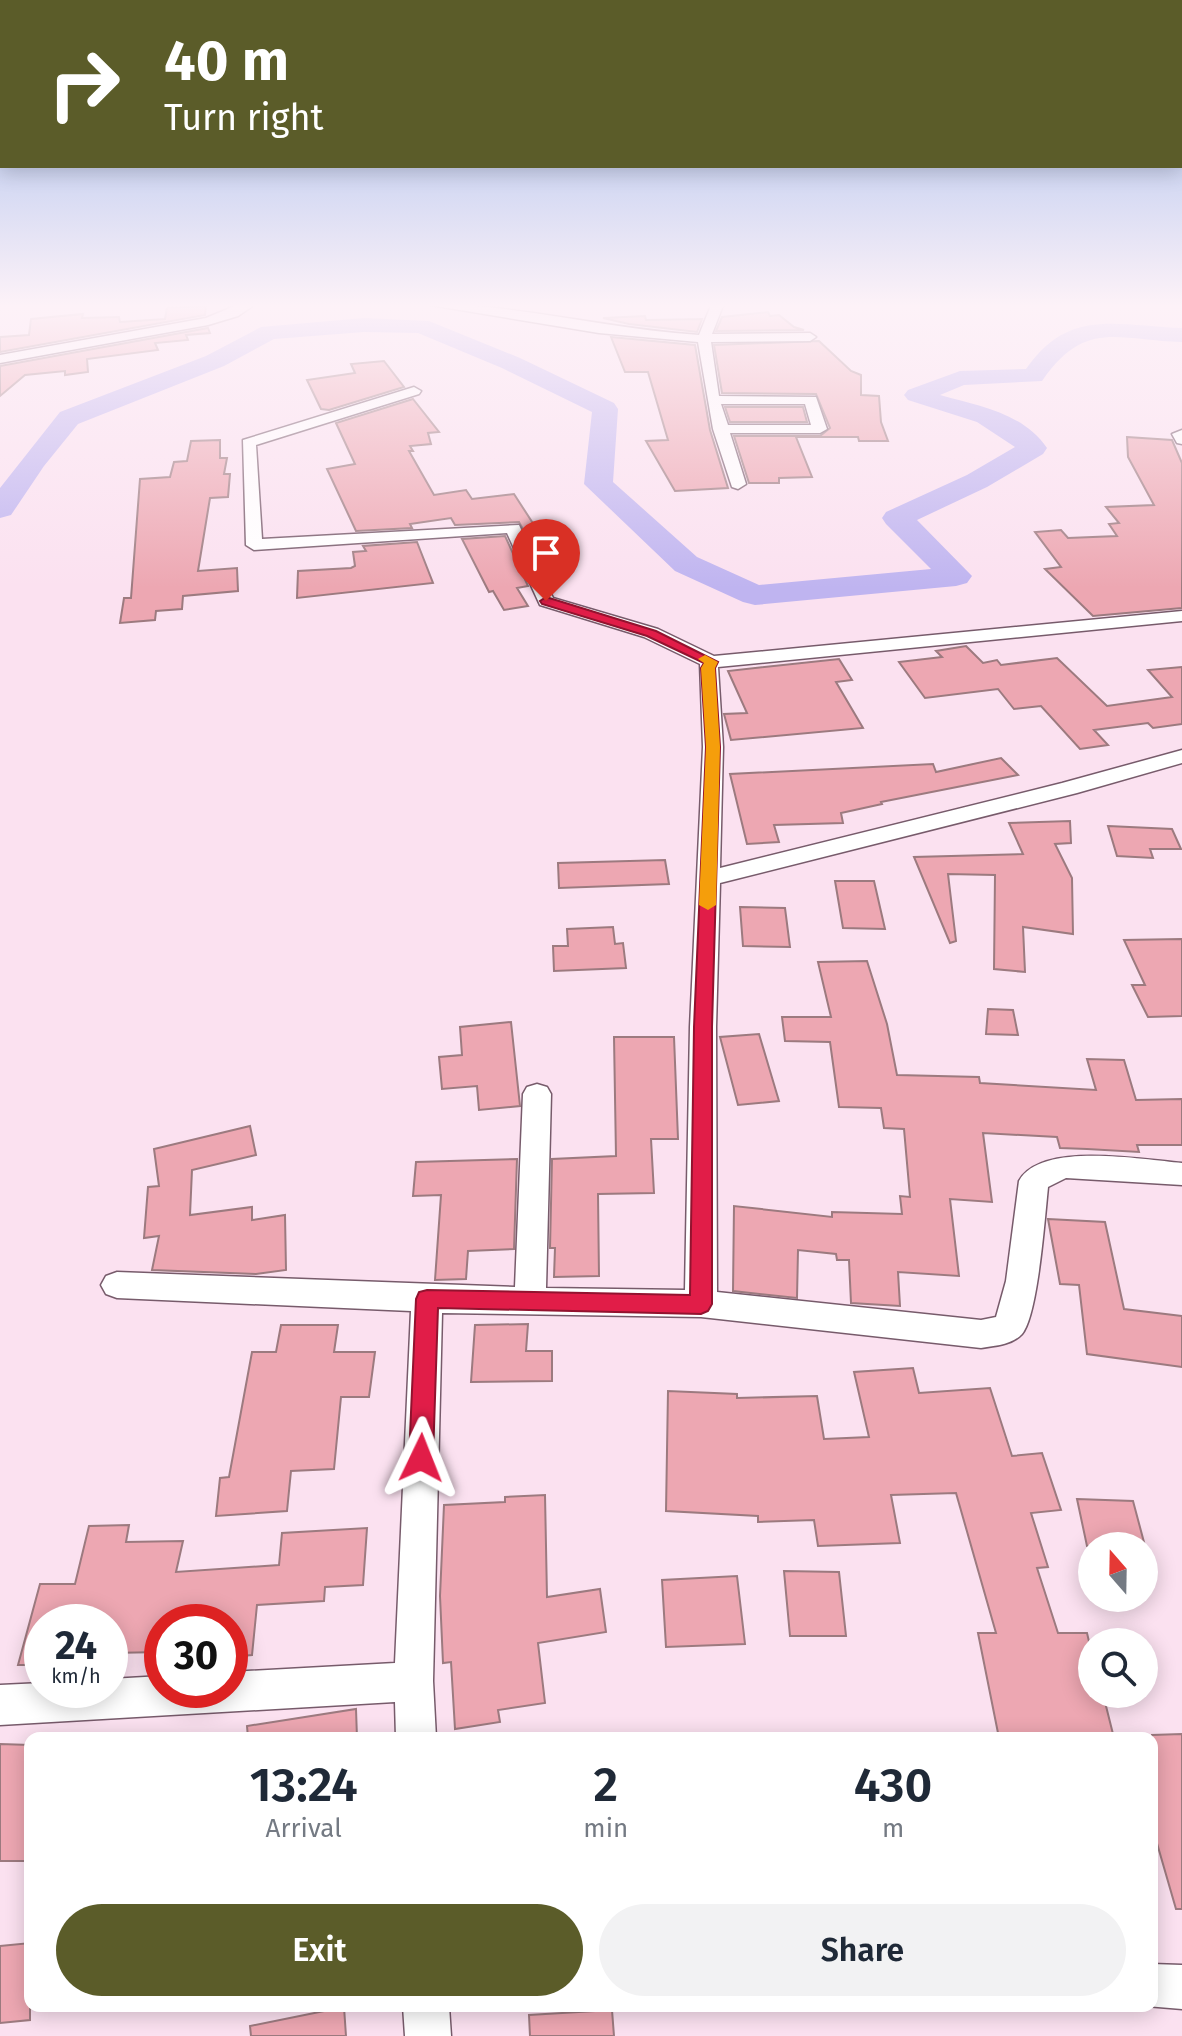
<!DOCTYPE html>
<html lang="en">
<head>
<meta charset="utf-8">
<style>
  body { margin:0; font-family:"Fira Sans",sans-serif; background:#f2f2f3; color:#1f2937; height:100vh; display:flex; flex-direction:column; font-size:30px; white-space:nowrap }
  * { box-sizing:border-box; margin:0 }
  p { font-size:26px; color:#747a83 }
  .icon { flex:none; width:44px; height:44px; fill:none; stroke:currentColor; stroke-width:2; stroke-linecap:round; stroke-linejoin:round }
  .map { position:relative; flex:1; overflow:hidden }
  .drawer { position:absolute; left:24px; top:1732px; width:1134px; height:280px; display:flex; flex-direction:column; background:#fff; border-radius:16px; box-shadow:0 4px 20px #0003 }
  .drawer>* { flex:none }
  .hud { position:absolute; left:0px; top:0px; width:1182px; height:168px; box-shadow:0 4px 20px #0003; background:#5b5c29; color:#fff; overflow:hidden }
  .needle { width:52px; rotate:340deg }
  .buttons { position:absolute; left:1078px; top:1532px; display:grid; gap:16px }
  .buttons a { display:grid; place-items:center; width:80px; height:80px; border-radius:50%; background:#fff; box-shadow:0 4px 20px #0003; font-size:40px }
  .speed { position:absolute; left:24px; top:1604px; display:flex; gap:16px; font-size:40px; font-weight:700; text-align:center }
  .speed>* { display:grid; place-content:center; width:104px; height:104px; border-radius:50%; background:#fff; box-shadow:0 4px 20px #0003; line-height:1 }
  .speed small { font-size:20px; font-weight:400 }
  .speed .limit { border:12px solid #d22; background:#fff; color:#111 }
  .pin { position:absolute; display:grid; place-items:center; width:68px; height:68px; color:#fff; margin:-82px -34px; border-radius:50% 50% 50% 0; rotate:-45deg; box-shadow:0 0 8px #0007 }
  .pin .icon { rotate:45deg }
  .me { position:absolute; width:88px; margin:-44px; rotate:2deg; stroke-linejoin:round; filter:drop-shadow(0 0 6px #0008) }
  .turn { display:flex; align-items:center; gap:28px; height:168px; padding:0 32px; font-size:36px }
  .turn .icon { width:104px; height:104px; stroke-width:2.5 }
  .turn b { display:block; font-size:56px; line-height:68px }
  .eta { display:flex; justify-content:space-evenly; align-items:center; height:136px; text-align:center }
  .eta b { font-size:48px; font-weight:600; line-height:56px }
  .action { display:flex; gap:16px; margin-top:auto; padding:16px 32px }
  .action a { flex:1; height:92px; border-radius:48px; background:#5b5c29; color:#fff; font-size:32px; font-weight:600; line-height:92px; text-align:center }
  .action a+a { background:#f2f2f3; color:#1f2937 }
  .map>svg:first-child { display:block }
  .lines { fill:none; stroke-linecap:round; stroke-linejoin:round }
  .river { fill:#bfb4f0; fill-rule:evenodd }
  .building { fill:#eda7b2; stroke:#9c7a7f; stroke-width:2 }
  .minor-casing { stroke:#775b6b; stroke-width:3 }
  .minor { fill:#fff; fill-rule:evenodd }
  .route { fill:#e11d48; stroke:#92132f; stroke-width:2 }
  .slow { fill:#f59e0b }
</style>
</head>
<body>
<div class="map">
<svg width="1182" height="2036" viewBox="0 0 1182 2036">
  <rect width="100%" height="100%" fill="#fbe1f0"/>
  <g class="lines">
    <path class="river" d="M364 318 429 321 520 358 614 403 618 409 613 482 697 557 759 585 931 569 886 524 882 518 886 512 967 475 1015 447 977 422 908 400 904 395 908 390 960 371 1026 369C1069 307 1117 326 1182 328V342C1116 340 1085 319 1042 381L964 385 940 395C978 406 1022 412 1047 448L1043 454 987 487 917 520 972 576 967 583 956 586 755 605 743 602 675 571 584 484 592 412 502 368 418 333 364 332 274 339 224 366 78 424 44 466 11 515 0 518V488L60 412 206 356 261 327Z"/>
  </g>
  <path class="building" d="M206 306 205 315 0 352V337L29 335 31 319 83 314 82 318 119 317 120 322 165 319 167 308Z
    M768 312 770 316 779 315 794 327 804 330 716 331 722 317Z
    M645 316 646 320 702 319 697 332 629 324 603 318Z
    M208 328 210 333 186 335 188 340 155 343 158 350 87 359 88 372 65 375V371L25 375 0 396V366Z
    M611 337 695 345 710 430 728 488 675 491 646 441 668 440 648 372H625Z
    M819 341 851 371 861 375V395L879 396 881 422 888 441H859L858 437H796L812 477 779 478V483H749L734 436H820L830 428 816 394 722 393 714 345Z
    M384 361 404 387 329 410 321 409 307 380 355 373 351 364Z
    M413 399 439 432 428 433 431 444 410 446 413 451H409L434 495 466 490 472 499 514 494 547 545 533 547 519 522 455 525 451 518 410 524 412 528 356 531 327 469 355 464 336 423Z
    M725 407H803L807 422H730Z
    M1127 437 1172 440 1182 463V608L1093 616 1045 569 1061 567 1035 532 1061 530 1068 538 1117 536 1109 524 1119 523 1106 507 1154 505 1128 457Z
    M220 440V458H227L224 474H230L228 497 210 498 198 571 237 568 238 591 183 596 182 609 156 611 155 620 120 623 124 598H131L140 479 170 477 174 462 187 461 191 441Z
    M505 536 528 586 517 588 528 606 504 610 493 591 489 592 462 539Z
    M417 542 433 583 297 598 298 571 351 568 355 566 353 552 366 551 363 546Z
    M966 646 983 663 997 660 1001 665 1057 658 1107 706 1172 697 1148 670 1182 667V724L1153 728 1148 723 1094 730 1108 745 1080 749 1041 706 1014 709 998 689 925 698 899 662 942 657 936 651Z
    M839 659 852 680 836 682 863 728 731 740 724 714 747 713 728 671Z
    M1001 758 1018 775 881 802 882 804 841 813 843 823 774 825 779 842 747 844 730 774 933 764 936 772Z
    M1070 821 1071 843 1055 844 1072 878 1073 934 1023 927 1025 972 994 969 995 875 948 874 956 941 950 943 914 857 1023 854 1009 823Z
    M1108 826 1172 829 1181 849H1150L1153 858 1117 856Z
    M665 860 669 884 559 888 558 863Z
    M835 881H874L885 929 843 928Z
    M740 907 785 908 790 947 743 946Z
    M613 927 615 944 623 943 626 968 554 971 553 946H568L567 929Z
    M1182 939V1016L1148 1017 1132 985H1145L1124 940Z
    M867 961 887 1024 897 1075 979 1077 980 1083 1096 1090 1087 1059 1124 1060 1136 1100 1182 1099V1145H1137L1139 1152 1087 1149 1060 1148 1057 1137 983 1133 992 1202 950 1199 959 1276 898 1272 900 1306 851 1303 849 1260H837L836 1254 798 1250 797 1298 733 1291 734 1206 832 1217V1212L902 1214 900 1196 910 1197 904 1129 884 1128 881 1108 839 1107 830 1042 785 1041 782 1017H831L818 962Z
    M988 1009 1013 1010 1018 1035 986 1034Z
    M511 1022 520 1106 479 1110 477 1086 442 1089 439 1057 462 1055 460 1027Z
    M759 1034 779 1101 738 1105 720 1037Z
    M614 1037H674L678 1139H651L654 1193 598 1194 599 1276 554 1277 555 1248H550L552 1159 616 1156Z
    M250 1126 256 1155 192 1170 190 1215 252 1207V1220L285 1215 286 1270 256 1274 152 1270 159 1236 144 1238 148 1187 159 1186 154 1149Z
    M517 1159 514 1249 468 1251 466 1279 435 1280 441 1195 413 1196 416 1162Z
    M1048 1219 1105 1222 1124 1309 1182 1316V1367L1087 1354 1079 1285 1060 1284Z
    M528 1324 526 1351H552V1381L471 1382 475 1325Z
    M281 1325H338L334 1352H375L369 1397H341L334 1469 291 1471 287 1511 216 1516 220 1478 229 1477 252 1352H276Z
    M913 1368 919 1393 990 1388 1012 1456 1042 1453 1061 1510 1031 1513 1048 1567 1037 1568 1058 1633H1087L1092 1654V1694H1103L1114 1738H999L978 1633H996L956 1493 891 1495 900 1543 818 1546 814 1520 758 1522V1516L666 1511 668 1391 737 1394V1398L817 1396 824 1439 869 1437 854 1372Z
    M545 1495 547 1597 600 1589 606 1632 538 1643 545 1703 498 1710 500 1722 455 1729 451 1662 443 1663 440 1596 444 1505 505 1502V1497Z
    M1077 1499 1133 1501 1145 1546H1087Z
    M129 1525 126 1542 183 1541 176 1572 279 1565 282 1533 367 1528 363 1585 325 1587 324 1601 257 1605 252 1655 230 1657V1622H162V1652L110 1653V1622H42V1665H18L40 1584H75L89 1526Z
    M784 1571 839 1572 846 1636H790Z
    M737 1576 745 1644 666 1647 662 1580Z
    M356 1709 357 1738H248L247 1726Z
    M1182 1734V1909H1176L1152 1826V1735Z
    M0 1744 30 1745V1861H0Z
    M30 1943V2020L0 2023V1946Z
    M344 2007 346 2036H251L250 2026Z
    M612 2010 614 2036H530L529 2015Z"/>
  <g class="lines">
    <g class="minor-casing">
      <path id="minor" d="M242 303H257L238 316 208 325 0 363V355L206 318Z
        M418 303C512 303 605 329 699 335L712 303H724L712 334 810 333 816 337 810 341 711 342 719 396 816 397 827 429 820 433H730L746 484 738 489 732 487 713 429 698 342 599 333ZM721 404H805L811 425H728Z
        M414 387 421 391 419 394 256 445 262 539 519 525 553 598 658 629 714 656 1182 611V621L718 667 723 747 720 868 1062 783 1182 750V763L1077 793 720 883 716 1027 717 1292 981 1320 996 1317 1006 1281 1019 1181C1041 1141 1143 1160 1182 1163V1185L1066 1178 1048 1187C1045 1216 1038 1315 1022 1334 1012 1345 994 1346 981 1348L701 1317 442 1313 433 1681 436 1738H396L395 1702 0 1725V1685L42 1683V1690H110V1679L162 1676V1690H230V1672L395 1663 411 1311 117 1298 106 1294 101 1285 106 1276 117 1272 515 1287 523 1094 527 1087 537 1084 547 1087 551 1094 546 1288 685 1290 690 1027 703 747 700 664 644 637 540 605 507 533 254 550 246 545 243 440Z
        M1182 430V444L1177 443 1172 434Z
        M1152 1964 1182 1965V2009L1146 2006H1152Z
        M403 2006H449L451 2036H405Z"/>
    </g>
    <use href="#minor" class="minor"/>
  </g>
  <linearGradient id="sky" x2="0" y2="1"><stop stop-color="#97b4eb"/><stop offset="0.52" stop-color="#fdf2f8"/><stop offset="1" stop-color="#fdf2f8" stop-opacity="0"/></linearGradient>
  <rect width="1182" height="588" fill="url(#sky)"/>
  <path class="route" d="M546 597 656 631 718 662 715 668 720 747 712 1027V1304L708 1311 701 1314 438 1308 433 1458 430 1466 421 1469 413 1466 409 1458 416 1299 419 1292 427 1290 690 1295 694 1027 706 747 701 668 704 663 647 636 542 604 540 601Z"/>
  <path class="slow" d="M705 655 718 662 715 668 720 747 716 905 708 910 699 905 706 747 701 668 704 663 698 659Z"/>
</svg>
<div class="buttons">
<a><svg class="needle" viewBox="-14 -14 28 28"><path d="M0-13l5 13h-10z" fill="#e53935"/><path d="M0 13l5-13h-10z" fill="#747a83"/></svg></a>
<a><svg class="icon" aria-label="search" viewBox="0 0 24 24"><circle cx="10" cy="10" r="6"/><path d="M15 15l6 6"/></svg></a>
</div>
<div class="speed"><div>24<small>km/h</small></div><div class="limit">30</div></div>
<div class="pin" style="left:546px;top:601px;background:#d93025"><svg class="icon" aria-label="arrive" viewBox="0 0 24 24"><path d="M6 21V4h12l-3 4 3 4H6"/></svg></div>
<svg class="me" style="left:421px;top:1458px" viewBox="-20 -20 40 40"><path d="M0-17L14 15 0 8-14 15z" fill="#e11d48" stroke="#fff" stroke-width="4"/></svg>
<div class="hud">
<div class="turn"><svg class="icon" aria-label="right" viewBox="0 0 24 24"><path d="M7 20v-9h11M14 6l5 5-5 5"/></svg><div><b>40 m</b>Turn right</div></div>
</div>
<section class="drawer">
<div class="eta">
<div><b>13:24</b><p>Arrival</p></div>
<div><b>2</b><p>min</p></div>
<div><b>430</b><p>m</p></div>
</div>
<div class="action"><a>Exit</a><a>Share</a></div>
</section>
</div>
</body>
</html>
